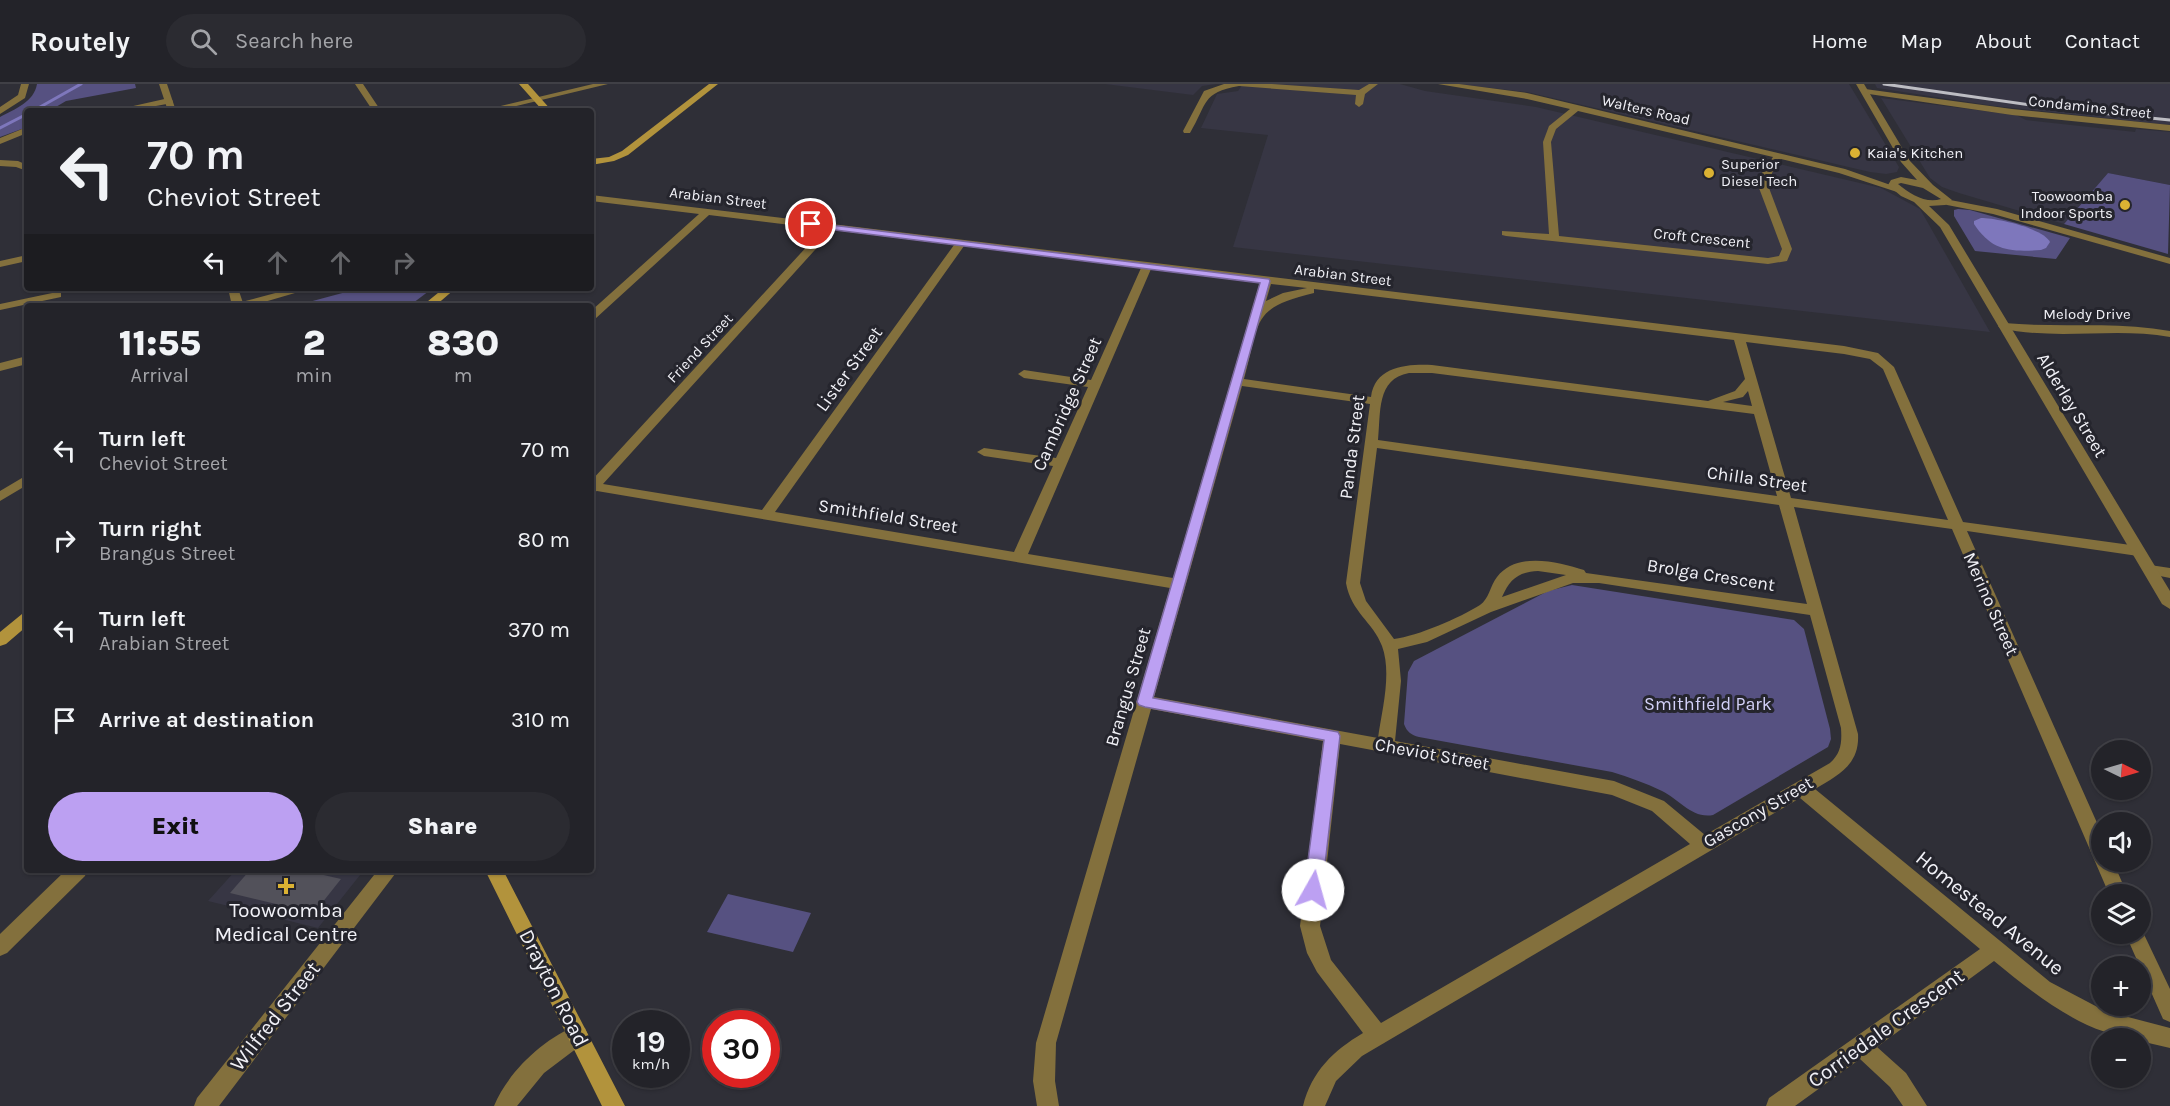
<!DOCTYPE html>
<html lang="en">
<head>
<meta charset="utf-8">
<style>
  body { margin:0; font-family:Karla,sans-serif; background:#2b2b31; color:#f1f3f6; height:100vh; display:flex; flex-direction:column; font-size:22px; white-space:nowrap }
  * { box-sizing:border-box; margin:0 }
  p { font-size:20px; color:#a3a4a8 }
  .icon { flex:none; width:33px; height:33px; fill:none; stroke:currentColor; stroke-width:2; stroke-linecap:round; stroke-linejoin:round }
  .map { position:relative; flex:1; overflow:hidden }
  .drawer { position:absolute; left:24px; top:219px; width:570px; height:570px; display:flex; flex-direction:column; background:#232329; border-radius:6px; box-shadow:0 2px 4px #0004,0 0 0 2px #404046 }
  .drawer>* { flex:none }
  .banner { position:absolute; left:24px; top:24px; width:570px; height:183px; border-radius:6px; box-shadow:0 2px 4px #0004,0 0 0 2px #404046; background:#232329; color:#f1f3f6; overflow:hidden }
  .needle { width:39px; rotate:95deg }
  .controls { position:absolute; left:2091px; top:656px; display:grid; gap:12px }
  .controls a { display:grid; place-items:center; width:60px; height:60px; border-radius:50%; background:#232329; box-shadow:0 2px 4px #0004,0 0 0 2px #404046; font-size:30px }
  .speed { position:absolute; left:612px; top:926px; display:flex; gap:12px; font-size:30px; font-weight:700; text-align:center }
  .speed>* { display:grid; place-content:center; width:78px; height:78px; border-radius:50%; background:#232329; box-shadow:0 2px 4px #0004,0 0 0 2px #404046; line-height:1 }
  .speed small { font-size:15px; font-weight:400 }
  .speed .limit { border:9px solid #d22; background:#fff; color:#111 }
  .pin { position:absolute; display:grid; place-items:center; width:51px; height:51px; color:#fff; margin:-26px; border:3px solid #fff; border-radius:50%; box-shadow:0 2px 6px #0007 }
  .me { position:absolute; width:66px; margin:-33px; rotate:7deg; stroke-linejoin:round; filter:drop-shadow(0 0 4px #0008) }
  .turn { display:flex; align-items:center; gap:21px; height:126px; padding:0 24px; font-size:27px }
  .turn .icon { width:78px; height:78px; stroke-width:2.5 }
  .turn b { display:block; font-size:42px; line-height:51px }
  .lanes { display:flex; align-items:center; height:57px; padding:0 24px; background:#0003; justify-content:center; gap:30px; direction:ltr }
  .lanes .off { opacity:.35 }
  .eta { display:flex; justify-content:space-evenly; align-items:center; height:102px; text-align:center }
  .eta b { font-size:36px; font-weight:800; line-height:42px }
  .action { display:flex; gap:12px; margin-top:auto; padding:12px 24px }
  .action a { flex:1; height:69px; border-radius:36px; background:#bca0f2; color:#111; font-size:24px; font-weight:800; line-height:69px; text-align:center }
  .action a+a { background:#2b2b31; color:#f1f3f6 }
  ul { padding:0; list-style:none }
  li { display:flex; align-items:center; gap:18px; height:90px; padding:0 24px }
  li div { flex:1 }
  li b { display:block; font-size:22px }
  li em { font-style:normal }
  header { display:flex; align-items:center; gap:36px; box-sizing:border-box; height:84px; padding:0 30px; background:#232329; border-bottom:2px solid #404046 }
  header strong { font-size:28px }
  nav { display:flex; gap:33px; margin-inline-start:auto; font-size:21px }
  .search { width:420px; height:54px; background:#2b2b31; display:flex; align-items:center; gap:15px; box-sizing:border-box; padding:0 21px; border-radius:33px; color:#a3a4a8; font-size:22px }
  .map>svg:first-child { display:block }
  .built { fill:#373644 }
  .green { fill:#565181 }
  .water { fill:#7e77bc }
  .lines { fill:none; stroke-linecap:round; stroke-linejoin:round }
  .stream { stroke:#7e77bc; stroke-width:3 }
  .building { fill:#52515a }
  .minor { fill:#83703d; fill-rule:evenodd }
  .tertiary { fill:#83703d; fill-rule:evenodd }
  .secondary { fill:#b2933c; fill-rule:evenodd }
  .rail { stroke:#bdbdc3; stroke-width:3 }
  .route { fill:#bca0f2; stroke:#7a689d; stroke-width:1.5 }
  .poi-dot { fill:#dbb233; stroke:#25252d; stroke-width:2 }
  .labels { text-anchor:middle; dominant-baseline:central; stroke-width:6; stroke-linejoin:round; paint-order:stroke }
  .far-street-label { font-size:15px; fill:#f1f1f7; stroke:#25252d }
  .far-poi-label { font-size:15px; fill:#f1f1f7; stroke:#25252d; text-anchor:start }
  .street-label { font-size:18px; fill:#f1f1f7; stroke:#25252d }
  .park-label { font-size:18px; fill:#d3d1f8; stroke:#25252d }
  .near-poi-label { font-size:21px; fill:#f1f1f7; stroke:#25252d }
  .near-street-label { font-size:21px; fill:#f1f1f7; stroke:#25252d }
</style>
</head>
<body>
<header>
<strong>Routely</strong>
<div class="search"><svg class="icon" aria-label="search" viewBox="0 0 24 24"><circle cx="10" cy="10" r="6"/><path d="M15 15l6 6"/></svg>Search here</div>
<nav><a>Home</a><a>Map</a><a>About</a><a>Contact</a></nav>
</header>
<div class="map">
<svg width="2170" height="1022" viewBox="0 0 2170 1022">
  <rect width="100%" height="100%" fill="#2f2f37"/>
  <path class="built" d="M1105 0H1217L1202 2 1193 11Z
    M1243 0H1400L1425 7 1536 23 1881 104 1920 125 1990 248 1233 163 1268 51 1201 44 1217 10 1238 7Z
    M1456 0H1849L1899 83 1897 88 1886 90 1870 88 1527 8Z
    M1875 0H2170V41L1994 22 1877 4Z
    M1881 14 2016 31 2026 36 2135 48 2136 45 2170 48V101L2108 89 2064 140 1959 109 1942 103 1930 94Z
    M236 786H364L318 844 208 817Z"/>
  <path class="green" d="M37 0H135L136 4 66 17 49 27H27V43L0 53V33C15 25 34 18 37 0Z
    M2108 89 2170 101 2168 170 2064 140Z
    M1958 125 1970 126 2070 154 2056 175 1975 167 1954 132V126Z
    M361 204H433L409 222H294Z
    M1572 501 1794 536 1804 545 1830 645 1831 655 1828 663 1713 731C1692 735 1679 715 1662 707 1645 699 1629 693 1612 688L1419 653C1411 651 1407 648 1404 640L1408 588 1414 577 1548 507Z
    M728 810 811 829 793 868 707 848Z"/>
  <path class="water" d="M1981 134C1996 134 2043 144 2050 158L2046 164 2041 166C2009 168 1992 167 1974 140V137Z"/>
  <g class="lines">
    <path class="stream" d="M33 27 81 0
      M0 44 27 30"/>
  </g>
  <path class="building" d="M250 786H302L341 795 314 829 230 809Z"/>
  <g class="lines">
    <path class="minor" d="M21 0H29L25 14 0 30V23L18 11Z
      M355 0H363L381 27H373Z
      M593 0H608L495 27H480Z
      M1224 0H1272L1359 6 1369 0H1378L1365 10 1363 20 1359 23 1355 20 1356 11 1239 2C1201 9 1208 19 1190 49H1184L1183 47 1204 7Z
      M1438 0H1459L1527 9 1845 85 1902 105 1897 108 1839 89 1781 75 1772 89 1769 104 1792 165 1787 177 1768 180 1506 152 1502 151V147L1549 150 1543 58 1549 42 1570 25 1527 15ZM1578 27 1773 73 1762 89 1759 104 1782 165 1779 172 1768 174 1559 152 1551 58 1556 45Z
      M1865 5 2012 25 2170 41V47L2012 31 1862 9V5Z
      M169 14 173 17 172 19 129 27H111Z
      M27 43V49L0 60V54Z
      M0 76 18 77 27 81V87L16 83 0 82Z
      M591 111 1844 262 1878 269 1894 283 1963 438 2138 462 2145 467 2138 472 1967 447 2102 750V777H2113L2127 810H2109L1952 445 1794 423 1858 650C1860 681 1837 692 1815 705L2050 898 2105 927 2170 944V964L2140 957V954C2088 954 2033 909 1994 877L1877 963 1906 989 1927 1022H1903L1890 1003 1860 975 1795 1022H1766L1769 1014 1980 865 1800 714 1362 972 1336 997 1325 1022H1303C1312 987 1333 967 1363 949L1317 888 1307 869 1300 842 1323 657 1151 625 1056 959 1055 997 1059 1022H1037L1033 997 1036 959 1170 504 597 407 591 409V397L823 145 709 131 595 235 591 236V227L699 130 591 117ZM833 146 954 161 762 426 603 400ZM964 162 1141 184 1091 296 1024 286 1018 290 1024 294 1088 303 1056 374 984 364 977 368 984 372 1053 382 1014 468 775 428ZM1151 185 1260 198 1173 494 1028 470ZM1271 200 1307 204 1283 209 1266 217ZM1314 205 1734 256 1745 295 1735 307 1708 317 1432 281C1407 280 1375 282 1371 313L1244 295C1260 238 1250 224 1314 209ZM1746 258 1844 270 1870 275 1883 285 1948 436 1791 414ZM1409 289H1432L1754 330 1777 412 1378 356C1381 329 1376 295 1409 289ZM1242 302 1370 320 1346 499C1351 528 1373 538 1382 562 1392 589 1382 626 1378 654L1154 613ZM1748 307 1752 322 1723 318 1743 313ZM1377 364 1779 421 1807 520 1586 489 1584 486C1558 478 1517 467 1497 493 1490 502 1489 515 1480 521 1459 534 1418 552 1394 555L1366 517 1360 499ZM1538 487 1566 491 1502 513C1510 495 1518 488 1538 487ZM1573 499H1599L1810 531 1841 644C1842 659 1841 669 1830 679L1705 751 1664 717 1614 697 1395 657 1401 597 1398 565 1427 558 1491 528ZM1340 660 1612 711 1652 727 1690 760 1381 939 1331 876 1320 842Z
      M1945 115 1997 125 2170 174V180L1993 130 1942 120 1940 118Z
      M27 171V177L0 183V177Z
      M294 204H312L251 222H232L234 220Z
      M57 208 61 209V213L0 226V220Z
      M2004 239C2059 244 2115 237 2170 247V253C2114 243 2056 257 2000 244L1998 242Z
      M27 391V401L0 417V407Z
      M2150 481 2170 484V494L2145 489 2143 486 2145 483Z
      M66 786H87L85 792 7 869 0 872V850Z
      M378 786H398L219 1022H194L197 1014Z
      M2140 842 2170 905V938L2163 935 2125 849H2140Z
      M578 941 585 944 588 951 585 958 544 989 517 1022H494C508 988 544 954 578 941Z"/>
    <path class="tertiary" d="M159 0H167L176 27H168Z
      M1856 0H1864L1910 77 1933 101 1952 116 1945 121 1929 122 1949 141 2170 507V525L2162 520 1940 143 1914 118 1901 112 1888 101 1891 96 1901 93 1917 96 1901 78ZM1901 99 1923 104 1941 115C1926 120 1910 110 1898 100Z
      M228 204H238L244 222H232Z
      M27 272V280L0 287V279Z"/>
    <path class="secondary" d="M519 0H528L552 27H543Z
      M709 0H718L628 71 614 77 591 81V75L609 73 622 67Z
      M444 204H456L435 222H422Z
      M27 529V542L6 560 0 562V548L22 530Z
      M485 786H503L625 1022H602Z"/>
    <path class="rail" d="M1884 0 2051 24 2170 36"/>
  </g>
  <path class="route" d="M807 138 1269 195 1270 197 1153 614 1338 648 1340 652 1322 806 1319 811 1313 814 1307 811 1304 806 1324 656 1145 623 1139 621 1137 618 1260 199 811 143 806 140Z"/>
  <g class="poi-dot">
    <circle cx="1855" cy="69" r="6"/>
    <circle cx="1709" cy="89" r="6"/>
    <circle cx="2125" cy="121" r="6"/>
    <path d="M283 793h6v6h6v6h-6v6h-6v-6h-6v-6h6z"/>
  </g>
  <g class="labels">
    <g class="far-street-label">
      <text transform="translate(2090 23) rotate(6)">Condamine Street</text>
      <text transform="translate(1646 26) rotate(13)">Walters Road</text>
      <text transform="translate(718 114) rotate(7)">Arabian Street</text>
      <text transform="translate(1702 154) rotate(6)">Croft Crescent</text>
      <text transform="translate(1343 191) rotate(7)">Arabian Street</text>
      <text x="2087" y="230">Melody Drive</text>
      <text transform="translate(700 264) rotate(-47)">Friend Street</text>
    </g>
    <g class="far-poi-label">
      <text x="1867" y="69">Kaia's Kitchen</text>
      <text x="1721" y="80">Superior<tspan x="1721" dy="17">Diesel Tech</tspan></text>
      <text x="2113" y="112" text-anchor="end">Toowoomba<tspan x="2113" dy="17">Indoor Sports</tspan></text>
    </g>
    <g class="street-label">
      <text transform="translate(849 285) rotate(-54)">Lister Street</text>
      <text transform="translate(1067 320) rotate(-66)">Cambridge Street</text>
      <text transform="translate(2072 321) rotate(59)">Alderley Street</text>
      <text transform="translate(1352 363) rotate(-83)">Panda Street</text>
      <text transform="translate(1757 395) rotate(8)">Chilla Street</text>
      <text transform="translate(888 432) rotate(9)">Smithfield Street</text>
      <text transform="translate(1711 491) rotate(9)">Brolga Crescent</text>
      <text transform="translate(1991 520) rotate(66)">Merino Street</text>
      <text transform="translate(1128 603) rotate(-74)">Brangus Street</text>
      <text transform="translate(1432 670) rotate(10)">Cheviot Street</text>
      <text transform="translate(1758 728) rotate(-30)">Gascony Street</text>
    </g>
    <g class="park-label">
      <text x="1708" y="620">Smithfield Park</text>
    </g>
    <g class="near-poi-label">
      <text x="286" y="826">Toowoomba<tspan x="286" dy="24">Medical Centre</tspan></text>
    </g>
    <g class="near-street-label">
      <text transform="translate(1990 829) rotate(39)">Homestead Avenue</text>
      <text transform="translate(554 904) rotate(63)">Drayton Road</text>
      <text transform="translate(275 932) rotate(-52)">Wilfred Street</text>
      <text transform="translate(1886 944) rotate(-36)">Corriedale Crescent</text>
    </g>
  </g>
</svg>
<div class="controls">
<a><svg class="needle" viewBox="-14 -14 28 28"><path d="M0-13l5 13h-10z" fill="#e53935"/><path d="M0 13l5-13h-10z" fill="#a3a4a8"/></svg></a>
<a><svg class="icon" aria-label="sound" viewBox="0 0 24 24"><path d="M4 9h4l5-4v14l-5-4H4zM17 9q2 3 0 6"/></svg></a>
<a><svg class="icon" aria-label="layers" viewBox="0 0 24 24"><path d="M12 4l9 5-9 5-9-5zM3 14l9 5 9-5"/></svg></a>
<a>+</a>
<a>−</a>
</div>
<div class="speed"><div>19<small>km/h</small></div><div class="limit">30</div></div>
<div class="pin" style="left:811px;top:140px;background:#d93025"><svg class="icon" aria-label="arrive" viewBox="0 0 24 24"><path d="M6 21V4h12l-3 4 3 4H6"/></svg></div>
<svg class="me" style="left:1313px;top:806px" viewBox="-20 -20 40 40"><circle r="19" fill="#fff"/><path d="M0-13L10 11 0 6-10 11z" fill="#bca0f2"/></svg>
<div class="banner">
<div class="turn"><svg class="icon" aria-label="left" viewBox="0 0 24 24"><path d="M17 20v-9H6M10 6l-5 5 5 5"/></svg><div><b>70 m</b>Cheviot Street</div></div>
<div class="lanes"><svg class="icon" aria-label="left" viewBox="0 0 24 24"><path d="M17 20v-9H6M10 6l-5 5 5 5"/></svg><svg class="icon off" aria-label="ahead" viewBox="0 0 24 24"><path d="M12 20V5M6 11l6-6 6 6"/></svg><svg class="icon off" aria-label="ahead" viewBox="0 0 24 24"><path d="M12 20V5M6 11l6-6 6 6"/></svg><svg class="icon off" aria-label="right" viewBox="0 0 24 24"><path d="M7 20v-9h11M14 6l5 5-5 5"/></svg></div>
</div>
<section class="drawer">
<div class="eta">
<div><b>11:55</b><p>Arrival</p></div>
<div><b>2</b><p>min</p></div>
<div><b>830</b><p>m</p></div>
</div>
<ul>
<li><svg class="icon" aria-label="left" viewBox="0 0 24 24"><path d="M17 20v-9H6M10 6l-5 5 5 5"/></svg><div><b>Turn left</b><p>Cheviot Street</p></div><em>70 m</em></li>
<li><svg class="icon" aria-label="right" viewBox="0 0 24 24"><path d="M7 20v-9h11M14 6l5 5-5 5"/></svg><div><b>Turn right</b><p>Brangus Street</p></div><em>80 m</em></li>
<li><svg class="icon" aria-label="left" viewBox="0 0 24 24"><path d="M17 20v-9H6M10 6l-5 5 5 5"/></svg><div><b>Turn left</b><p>Arabian Street</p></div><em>370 m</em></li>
<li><svg class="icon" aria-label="arrive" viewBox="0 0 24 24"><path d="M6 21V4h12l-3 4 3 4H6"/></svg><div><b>Arrive at destination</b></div><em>310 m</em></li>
</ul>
<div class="action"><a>Exit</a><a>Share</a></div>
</section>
</div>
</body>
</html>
